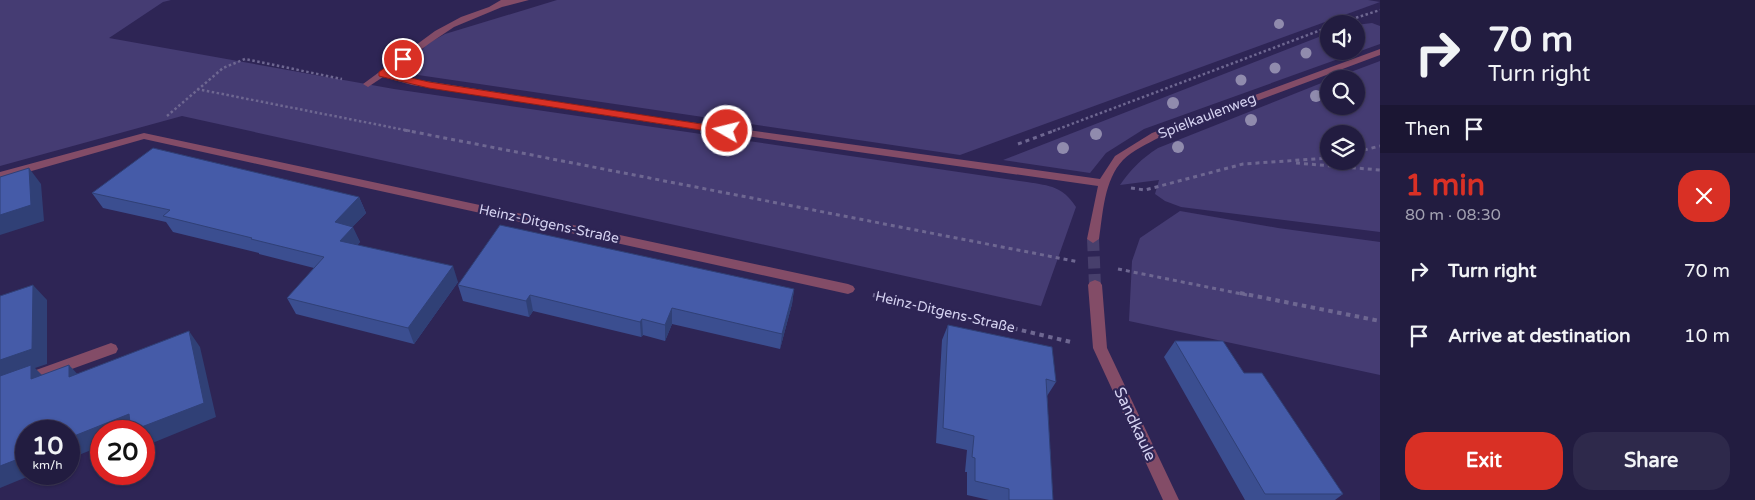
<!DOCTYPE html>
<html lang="en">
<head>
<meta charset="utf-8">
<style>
  body { margin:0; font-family:"Varela Round",sans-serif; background:#2e294b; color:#f1f3f6; height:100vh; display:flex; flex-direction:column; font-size:19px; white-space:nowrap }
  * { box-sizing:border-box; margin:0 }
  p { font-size:16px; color:#a2a1b1 }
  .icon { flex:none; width:28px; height:28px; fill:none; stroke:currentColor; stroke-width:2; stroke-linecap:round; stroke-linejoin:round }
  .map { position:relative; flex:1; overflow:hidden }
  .sheet { display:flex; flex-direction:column; background:#221c40; width:375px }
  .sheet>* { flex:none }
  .guide { background:#221c40; color:#f1f3f6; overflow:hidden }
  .fabs { position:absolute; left:1320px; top:15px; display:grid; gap:10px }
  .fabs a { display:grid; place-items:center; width:45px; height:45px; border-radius:50%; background:#221c40; box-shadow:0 1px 4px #0004,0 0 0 1px #3f3a59; font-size:25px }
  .speed { position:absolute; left:15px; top:420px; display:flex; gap:10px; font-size:25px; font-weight:700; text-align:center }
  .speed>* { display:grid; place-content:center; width:65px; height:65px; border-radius:50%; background:#221c40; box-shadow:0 1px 4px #0004,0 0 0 1px #3f3a59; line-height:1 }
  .speed small { font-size:12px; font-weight:400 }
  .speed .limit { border:8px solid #d22; background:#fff; color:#111 }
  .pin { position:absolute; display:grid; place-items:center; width:42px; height:42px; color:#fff; margin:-21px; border:2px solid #fff; border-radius:50%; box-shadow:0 1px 5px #0007 }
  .me { position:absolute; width:55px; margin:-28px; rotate:278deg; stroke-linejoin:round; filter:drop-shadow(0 0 4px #0008) }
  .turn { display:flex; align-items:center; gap:18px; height:105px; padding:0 25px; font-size:22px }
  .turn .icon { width:65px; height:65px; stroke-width:2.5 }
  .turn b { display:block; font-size:35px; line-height:42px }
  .then { display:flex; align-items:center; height:48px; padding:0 25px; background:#0003; gap:10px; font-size:19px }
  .round { display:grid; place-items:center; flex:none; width:52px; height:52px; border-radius:20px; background:#2e294b }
  .overview { display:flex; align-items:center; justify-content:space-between; height:85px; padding:0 25px }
  h1 { font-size:30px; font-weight:700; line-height:38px; color:#d93025 }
  .cta { display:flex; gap:10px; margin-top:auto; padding:10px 25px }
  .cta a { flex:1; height:58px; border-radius:20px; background:#d93025; color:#fff; font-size:20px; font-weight:700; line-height:58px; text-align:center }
  .cta a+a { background:#2e294b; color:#f1f3f6 }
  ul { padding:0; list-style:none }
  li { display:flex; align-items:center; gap:15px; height:65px; padding:0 25px }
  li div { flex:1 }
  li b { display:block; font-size:19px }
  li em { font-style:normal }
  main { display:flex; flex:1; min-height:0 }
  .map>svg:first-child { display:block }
  .green { fill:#453c73; fill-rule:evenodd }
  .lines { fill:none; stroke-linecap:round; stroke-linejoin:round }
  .minor-tunnel { stroke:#473f6c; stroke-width:12; stroke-dasharray:12 5.5; stroke-linecap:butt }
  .path-far2 { stroke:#6e6791; stroke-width:2.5; stroke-dasharray:2.5 2.5; stroke-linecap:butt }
  .path-far1 { stroke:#6e6791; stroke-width:3; stroke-dasharray:4 4; stroke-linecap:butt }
  .path { stroke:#6e6791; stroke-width:4; stroke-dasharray:4.5 4.5; stroke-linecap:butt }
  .minor { fill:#834c67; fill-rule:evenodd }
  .tree { fill:#908bad }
  .wall { fill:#3b4e90 }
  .shaded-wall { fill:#304076 }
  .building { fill:#455ba8; stroke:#304076 }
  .route { fill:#d93025; stroke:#8d1f18 }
  .labels { text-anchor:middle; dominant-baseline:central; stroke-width:4.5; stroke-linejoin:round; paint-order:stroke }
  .street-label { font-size:14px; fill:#d5d2f1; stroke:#2e2555 }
  .near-street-label { font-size:16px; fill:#d5d2f1; stroke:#2e2555 }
</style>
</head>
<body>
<main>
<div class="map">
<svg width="1380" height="500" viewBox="0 0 1380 500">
  <rect width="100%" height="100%" fill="#2e2555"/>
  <path class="green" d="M0 0H171L163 2 109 38 394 89 1027 182C1051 186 1062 186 1076 207L1041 306 182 116 0 166Z
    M557 0H1368L1380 2 960 155 418 75 413 61 427 44 445 34Z
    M1372 23 1380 26V44L1144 129 1106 153 1090 173 1003 160 1329 33V51H1356V25Z
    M1380 61V232L1181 207 1165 201 1155 194 1159 180 1120 185C1131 169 1141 159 1158 148L1329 80V106H1356V79H1332ZM1329 134H1356V161H1329Z
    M1180 211 1278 228 1380 242V375L1129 321 1132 261 1140 238Z"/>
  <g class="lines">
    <path class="minor-tunnel" d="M1093 239 1095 285"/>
    <path class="path-far2" d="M1337 24 1380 10
      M197 89 410 131
      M167 116 223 68 245 59 342 79
      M1053 131 1329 27"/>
    <path class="path-far1" d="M404 130 1079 262
      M1018 144 1056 130
      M1356 152 1380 146
      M1296 163 1380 170
      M1131 188 1145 190 1243 164 1329 158
      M1118 269 1247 295"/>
    <path class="path" d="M1240 293 1380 321
      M873 295 1071 342"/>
    <path class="minor" d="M501 0H529L502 7 454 27 430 43 389 73 413 79 668 119 1100 179 1115 156 1152 133 1380 49V55L1160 137C1147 144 1133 150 1123 160 1104 180 1103 213 1099 239L1093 243 1087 239 1098 186 668 125 412 85 383 77 368 87 363 84 435 31 461 17 489 7Z
      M144 133 848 284 853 286 855 289 853 292 848 294 144 139 0 180V172Z
      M1095 280 1100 282 1102 285 1107 348 1179 500H1163L1093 348 1088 285 1090 282Z
      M111 343 116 345 118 349 116 353 0 395V383Z"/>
  </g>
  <g class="tree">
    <circle cx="1279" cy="24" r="5"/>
    <circle cx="1306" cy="53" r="5.5"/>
    <circle cx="1275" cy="68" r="5.5"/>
    <circle cx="1241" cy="80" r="5.5"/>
    <circle cx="1316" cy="96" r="6"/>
    <circle cx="1173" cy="103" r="6"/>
    <circle cx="1251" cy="120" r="6"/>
    <circle cx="1096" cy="134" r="6"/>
    <circle cx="1178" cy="147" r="6"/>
    <circle cx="1063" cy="148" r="6"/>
  </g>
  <path class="wall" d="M92 193 359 197 366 213 352 227 360 242 357 245 458 282 414 344 296 314 287 298 314 268 259 254V253L173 232 166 222 103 208Z
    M458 285 794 289 792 304 780 349 672 324 665 341 643 335 641 337 533 311 529 317 463 301Z
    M948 325 1056 382 1047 396 1053 500H989L967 495V472H965L967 450 936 443 942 340Z
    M1175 341 1343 494 1335 500H1245L1164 357Z"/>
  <path class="shaded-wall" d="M29 168 41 184 44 221 0 235V215Z
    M359 197 366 213 342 238 335 222Z
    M353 227 360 242 347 256 340 241Z
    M453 266 458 282 414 344 408 328Z
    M33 285 47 300V364L35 368 47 380 0 381V360Z
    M794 289 792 304 780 349 782 334Z
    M530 295 533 311 529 317 526 301Z
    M672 308V324L665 341V325Z
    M642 319 643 335 641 337 640 322Z
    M189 331 200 347 216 417 145 446 144 444V431H101V446L69 459V439Z
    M69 365 83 380 69 377Z
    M26 456V474H34L0 488V466Z"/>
  <path class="building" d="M153 148 359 197 335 222 353 227 340 241 453 266 408 328 287 298 324 257 251 239 252 238 163 216 170 210 92 193Z
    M29 168 31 205 0 215V177Z
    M500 225 794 289 782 334 672 308 665 325 642 319 640 322 530 295 526 301 458 285Z
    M33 285 32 349 0 360V296Z
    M948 325 1052 347 1056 382 1046 379 1053 500H1009V489L975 481V458L972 457 974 436 943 428Z
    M189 331 204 403 131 431 129 414 69 438V431H26V456L0 466V376L31 365V379L69 365V377Z
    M1175 341H1223L1244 373H1262L1343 494H1265Z"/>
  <path class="route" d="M400 57 407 59 389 73 429 82 727 128 732 131 727 134 429 88 379 76V72Z"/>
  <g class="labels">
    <g class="street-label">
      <text transform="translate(1207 116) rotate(-21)">Spielkaulenweg</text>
      <text transform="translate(549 224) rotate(12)">Heinz-Ditgens-Straße</text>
      <text transform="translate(945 312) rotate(13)">Heinz-Ditgens-Straße</text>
    </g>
    <g class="near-street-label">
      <text transform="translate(1135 424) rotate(65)">Sandkaule</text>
    </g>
  </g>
</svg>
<div class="fabs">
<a><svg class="icon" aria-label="sound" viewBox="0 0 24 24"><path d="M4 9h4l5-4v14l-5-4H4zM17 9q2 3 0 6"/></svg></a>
<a><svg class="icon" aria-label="search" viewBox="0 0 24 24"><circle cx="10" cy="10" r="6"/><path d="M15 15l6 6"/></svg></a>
<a><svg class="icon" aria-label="layers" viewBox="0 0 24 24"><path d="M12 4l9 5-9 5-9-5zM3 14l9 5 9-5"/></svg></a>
</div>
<div class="speed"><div>10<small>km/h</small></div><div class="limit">20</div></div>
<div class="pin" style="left:403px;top:59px;background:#d93025"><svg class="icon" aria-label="arrive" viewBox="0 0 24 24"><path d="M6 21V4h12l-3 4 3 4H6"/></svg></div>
<svg class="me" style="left:727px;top:131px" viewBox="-20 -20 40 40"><circle r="17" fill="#d93025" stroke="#fff" stroke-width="3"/><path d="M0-11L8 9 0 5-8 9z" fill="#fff"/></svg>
</div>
<section class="sheet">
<div class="guide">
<div class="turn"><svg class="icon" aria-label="right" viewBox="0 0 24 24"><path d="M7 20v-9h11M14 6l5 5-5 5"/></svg><div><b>70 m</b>Turn right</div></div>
<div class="then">Then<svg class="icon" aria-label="arrive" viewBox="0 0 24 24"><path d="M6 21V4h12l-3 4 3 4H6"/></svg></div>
</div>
<div class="overview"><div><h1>1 min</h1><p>80 m · 08:30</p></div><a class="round" style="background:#d93025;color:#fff"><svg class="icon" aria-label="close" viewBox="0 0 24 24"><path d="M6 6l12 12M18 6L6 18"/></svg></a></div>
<ul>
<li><svg class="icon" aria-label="right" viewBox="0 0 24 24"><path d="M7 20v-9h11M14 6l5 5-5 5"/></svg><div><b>Turn right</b></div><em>70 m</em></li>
<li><svg class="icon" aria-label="arrive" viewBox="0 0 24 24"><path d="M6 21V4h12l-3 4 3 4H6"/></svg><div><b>Arrive at destination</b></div><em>10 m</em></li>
</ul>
<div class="cta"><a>Exit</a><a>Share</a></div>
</section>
</main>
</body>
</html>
